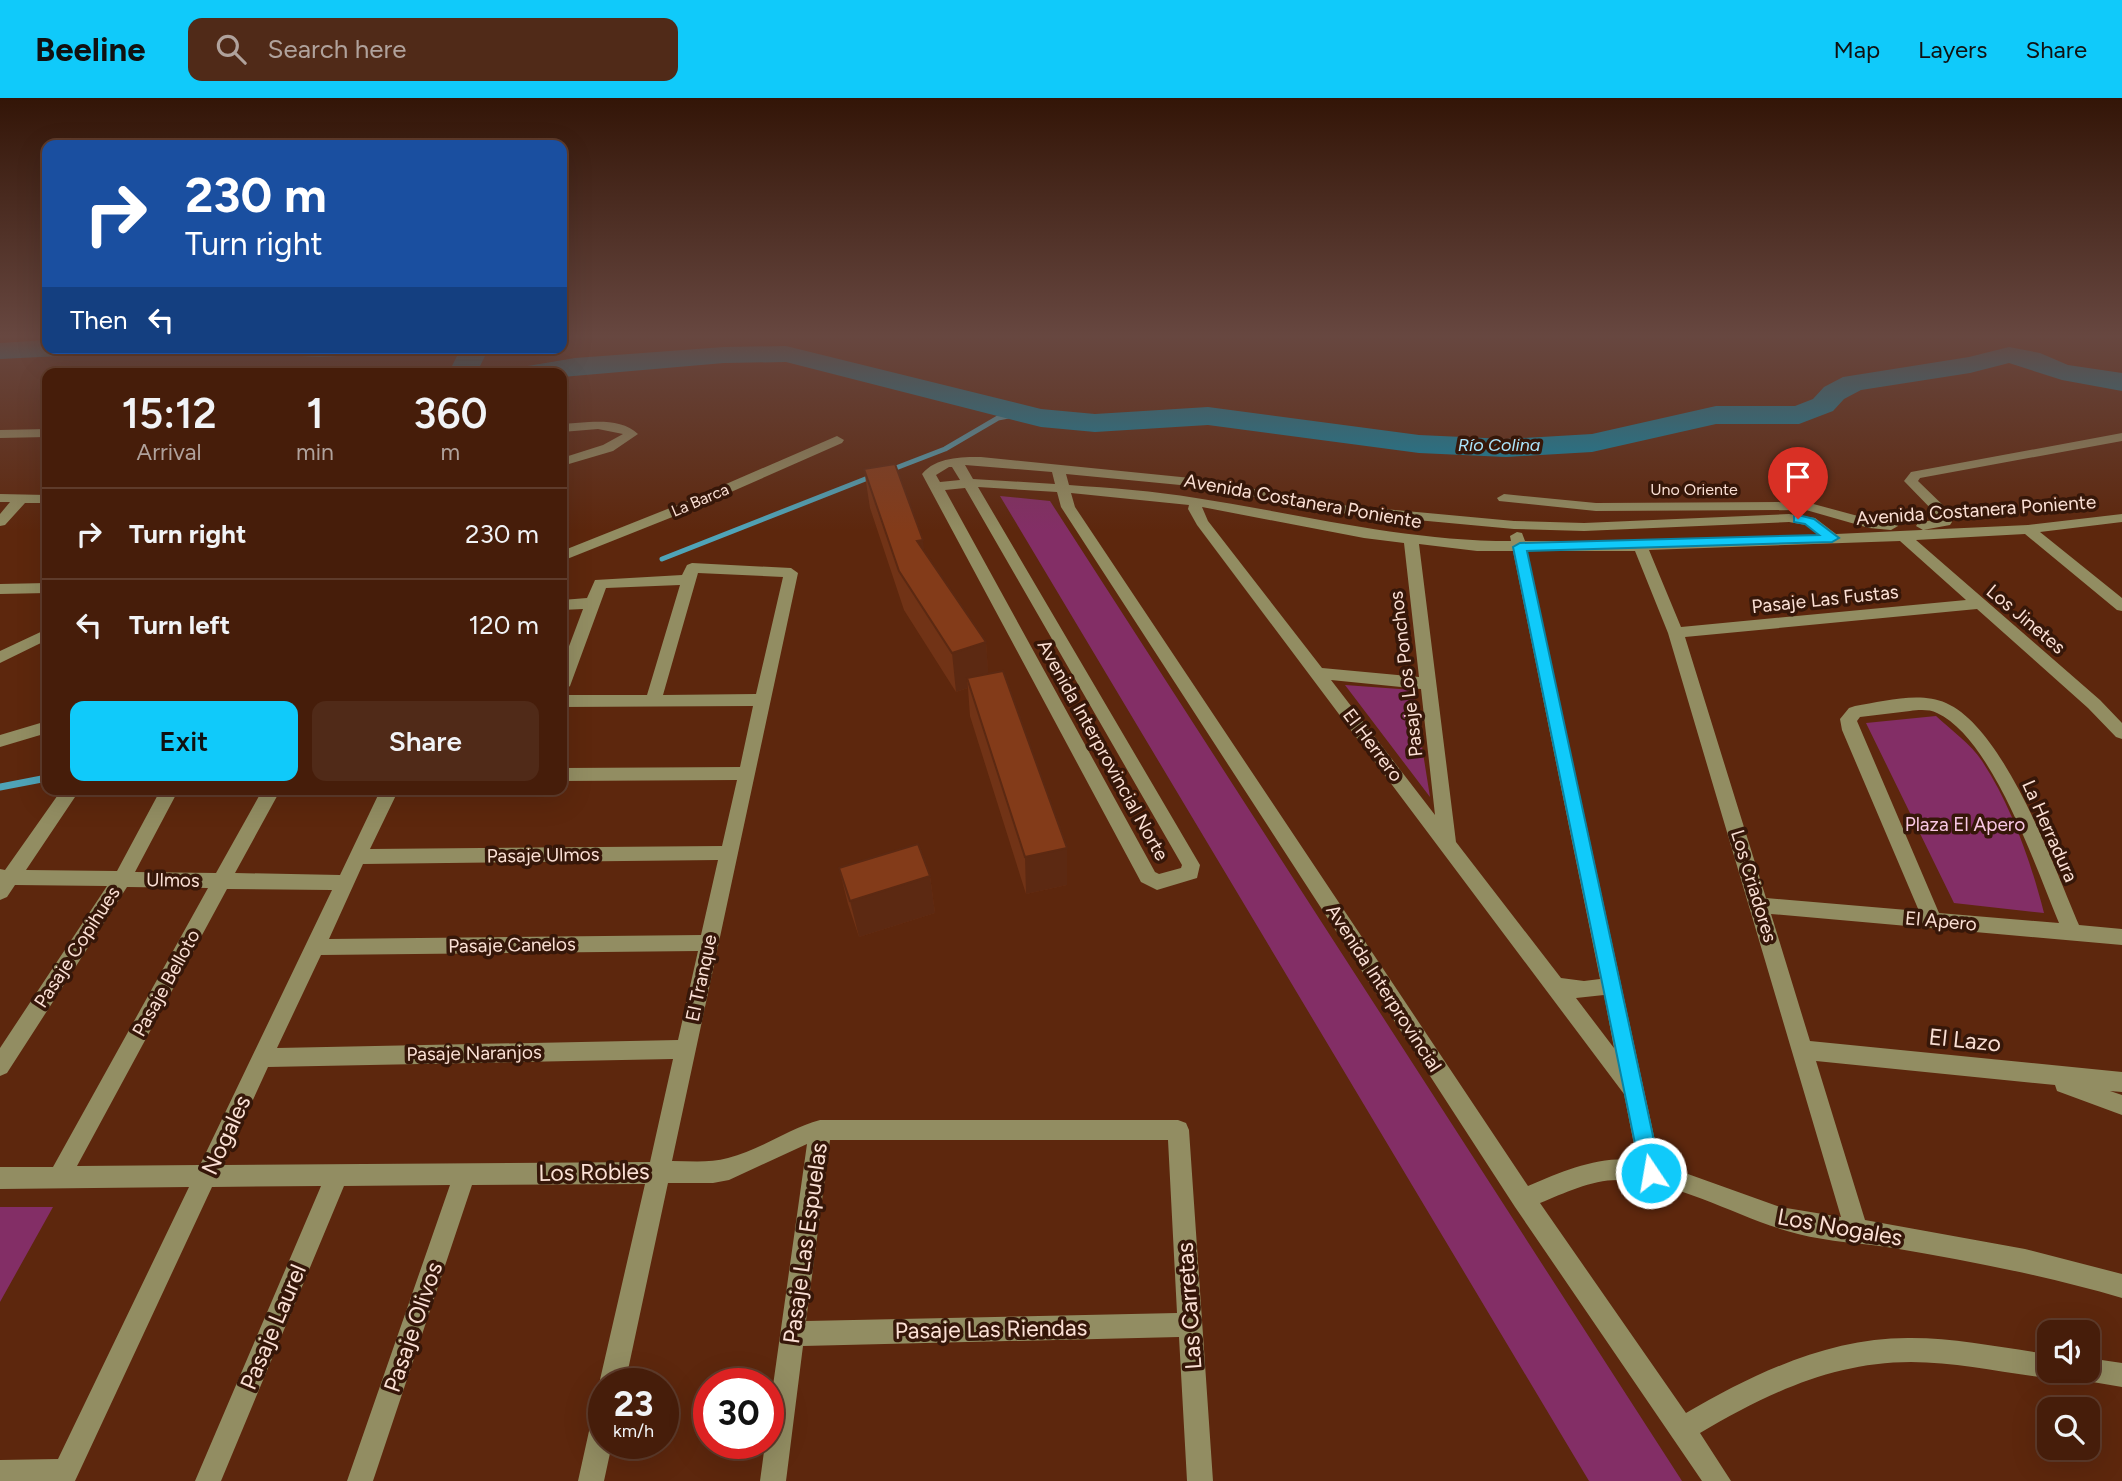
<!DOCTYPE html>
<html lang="en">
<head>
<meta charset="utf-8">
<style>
  body { margin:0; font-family:Figtree,sans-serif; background:#502a18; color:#f1f3f6; height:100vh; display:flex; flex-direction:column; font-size:26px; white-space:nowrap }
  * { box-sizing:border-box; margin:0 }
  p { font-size:23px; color:#b0a29c }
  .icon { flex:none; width:38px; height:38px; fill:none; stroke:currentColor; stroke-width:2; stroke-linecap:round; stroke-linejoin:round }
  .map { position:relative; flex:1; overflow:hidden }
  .panel { position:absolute; left:42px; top:270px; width:525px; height:427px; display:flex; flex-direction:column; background:#461d0a; border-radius:14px; box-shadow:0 7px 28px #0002,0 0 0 2px #5e3b2b }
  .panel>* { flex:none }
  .hud { position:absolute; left:42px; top:42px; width:525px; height:214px; border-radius:14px; box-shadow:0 7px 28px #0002,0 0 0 2px #5e3b2b; background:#1a4fa0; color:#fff; overflow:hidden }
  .tools { position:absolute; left:2037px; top:1222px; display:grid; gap:14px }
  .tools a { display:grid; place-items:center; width:63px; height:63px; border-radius:14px; background:#461d0a; box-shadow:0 7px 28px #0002,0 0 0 2px #5e3b2b; font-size:35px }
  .speed { position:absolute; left:588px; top:1270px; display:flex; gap:14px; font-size:35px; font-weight:700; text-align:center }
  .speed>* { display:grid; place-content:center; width:91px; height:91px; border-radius:50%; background:#461d0a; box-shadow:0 7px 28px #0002,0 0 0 2px #5e3b2b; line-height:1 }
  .speed small { font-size:18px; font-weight:400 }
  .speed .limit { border:10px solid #d22; background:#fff; color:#111 }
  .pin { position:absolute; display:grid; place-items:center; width:60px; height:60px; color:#fff; margin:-72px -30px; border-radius:50% 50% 50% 0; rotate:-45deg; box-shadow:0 0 7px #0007 }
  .pin .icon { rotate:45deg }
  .me { position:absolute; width:77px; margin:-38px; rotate:348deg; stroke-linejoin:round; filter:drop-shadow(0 0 5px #0008) }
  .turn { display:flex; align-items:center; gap:24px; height:147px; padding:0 28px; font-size:32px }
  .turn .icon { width:91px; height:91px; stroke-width:2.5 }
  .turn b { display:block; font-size:49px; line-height:60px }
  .then { display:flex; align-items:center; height:66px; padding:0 28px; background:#0003; gap:14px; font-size:26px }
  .eta { display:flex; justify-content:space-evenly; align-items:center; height:119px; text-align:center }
  .eta b { font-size:42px; font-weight:600; line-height:49px }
  .button { display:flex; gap:14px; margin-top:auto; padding:14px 28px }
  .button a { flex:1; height:80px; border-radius:14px; background:#10cafa; color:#111; font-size:28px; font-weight:600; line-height:80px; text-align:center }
  .button a+a { background:#502a18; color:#f1f3f6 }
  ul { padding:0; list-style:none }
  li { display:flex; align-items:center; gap:21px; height:91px; padding:0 28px; border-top:2px solid #5e3b2b }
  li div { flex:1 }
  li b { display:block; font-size:26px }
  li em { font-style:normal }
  header { display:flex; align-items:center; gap:42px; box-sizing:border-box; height:98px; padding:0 35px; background:#10cafa; color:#111 }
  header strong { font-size:33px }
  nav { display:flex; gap:38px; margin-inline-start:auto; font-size:24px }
  .search { width:490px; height:63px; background:#502a18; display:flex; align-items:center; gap:18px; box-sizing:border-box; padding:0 24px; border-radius:14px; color:#b0a29c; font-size:26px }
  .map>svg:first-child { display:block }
  .green { fill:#832e66 }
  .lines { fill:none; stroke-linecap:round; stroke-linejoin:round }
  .stream-far1 { stroke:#4fa4b8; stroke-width:5 }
  .stream { stroke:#4fa4b8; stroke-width:7 }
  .river { fill:#058aac; fill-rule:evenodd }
  .minor { fill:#928d62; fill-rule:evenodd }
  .wall { fill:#713316 }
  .shaded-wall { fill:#5c2912 }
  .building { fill:#833b19; stroke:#5c2912; stroke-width:2 }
  .route { fill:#10cafa; stroke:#0a83a2; stroke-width:2 }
  .labels { text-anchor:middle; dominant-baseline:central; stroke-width:7; stroke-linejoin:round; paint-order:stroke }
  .far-street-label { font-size:16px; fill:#fbe0d5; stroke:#361709 }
  .far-water-label { font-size:18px; font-style:italic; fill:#abe5fc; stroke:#361709 }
  .street-label { font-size:19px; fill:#fbe0d5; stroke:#361709 }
  .park-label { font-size:19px; fill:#f9c8e4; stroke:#361709 }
  .near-street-label { font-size:23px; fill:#fbe0d5; stroke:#361709 }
</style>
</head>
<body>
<header>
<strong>Beeline</strong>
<div class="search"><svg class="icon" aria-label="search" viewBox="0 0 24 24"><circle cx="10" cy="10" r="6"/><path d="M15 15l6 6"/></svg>Search here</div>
<nav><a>Map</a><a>Layers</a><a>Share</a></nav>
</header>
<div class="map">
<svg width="2122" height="1383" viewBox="0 0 2122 1383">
  <rect width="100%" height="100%" fill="#5d270d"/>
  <path class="green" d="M1000 398 1050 403 1682 1383H1589Z
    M1345 587 1413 592 1430 699Z
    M1936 618C1951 632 1971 646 1982 663 2011 707 2031 764 2044 815L1954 805 1866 625Z
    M0 1109H53L0 1204Z"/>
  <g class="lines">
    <path class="stream-far1" d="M888 373 945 351 998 320 1019 316
      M662 461 873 378"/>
    <path class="stream" d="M0 689 47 680"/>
    <path class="river" d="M47 242V250H75L71 256 61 258 0 261V245Z
      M786 248 1041 311 1095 316 1208 309 1419 337 1506 341 1592 336 1716 308H1795L1813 301 1824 289 1843 279 1969 259 2009 249 2040 255 2068 267 2122 275V293L2062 282 2009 265 1970 275 1861 292 1844 301 1833 313 1799 326H1716L1592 354 1506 359 1419 355 1208 327 1095 334 1041 329 786 264 724 265 562 279V275H518L522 269 575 260 724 249Z
      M286 250H353L349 256C331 260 308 260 290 256Z
      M450 250H482L486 256 480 268 482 275H454L452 268 457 258Z"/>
    <path class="minor" d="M589 324C606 323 626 324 638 336L613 353 562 368V360L603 347 623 336 598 331 562 334V326Z
      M47 331V339L0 340V332Z
      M2122 335V343L1920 380 1918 383 1950 414 1952 424 1950 427 1923 432 1916 428 1918 425 1938 421V418L1904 383 1911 374Z
      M837 338 844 342 842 345 690 412 562 463V453L680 406Z
      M981 359 1201 381 1341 407 1514 423 1584 425 1789 416 1815 420 1836 436 2028 427 2122 416V424L2040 434 2122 500V513L2117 512 2025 436 1916 442 2100 602 2122 625V641L2116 639 2088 610 1977 511 1685 539 1766 800 1919 813 1842 632 1840 621 1849 610 1855 608C1882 604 1919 593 1946 605 2005 631 2054 769 2079 827L2122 831V847L1771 816 1810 943 2122 974V994L2110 993 2122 997V1017L2057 993 2055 987 1816 963 1865 1122 2025 1151 2122 1176V1200C2047 1178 1970 1163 1893 1150 1862 1145 1829 1144 1798 1136 1738 1121 1684 1084 1621 1082 1592 1081 1565 1095 1540 1105L1686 1315C1755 1275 1830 1239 1911 1240 1957 1240 2003 1250 2049 1256V1272H2060L2058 1277 2049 1280C2003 1275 1957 1264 1911 1264 1833 1264 1766 1296 1700 1335L1731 1383H1702L1515 1109 1061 409 1057 394 978 389 1200 767 1197 780 1157 792 1141 784 922 376C936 359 961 359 981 359ZM965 367 1052 374 1055 386 973 381ZM949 369H952L960 382 940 384 936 377ZM1066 376 1201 389 1341 415 1514 431 1584 433 1789 424 1806 427 1819 437 1640 443H1525L1522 435 1517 434 1510 438 1511 443C1404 443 1301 416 1196 400 1154 393 1111 390 1069 387ZM965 390 1182 767 1181 770 1159 776 1155 774 945 392ZM1071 395 1189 407 1188 411 1197 427 1624 996 1637 1062C1597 1058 1564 1073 1528 1088L1075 409ZM1202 409 1364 440 1404 445 1419 579 1322 570 1208 423ZM1900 443 1966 502 1681 529 1649 452ZM1419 446 1477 453H1513L1600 881 1584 883 1561 880 1456 744ZM1527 453H1635L1668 535 1841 1119 1780 1109 1660 1066ZM1331 582 1421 591 1435 717ZM1910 613C1918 612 1929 611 1937 615 1992 640 2036 770 2059 825L1939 815 1857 623 1860 619ZM1604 897 1614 950 1576 900Z
      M0 396 47 397V405H25L5 427 0 428V416L10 404H0Z
      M1504 396 1596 405 1806 404 1869 421 1896 425 1898 428 1891 432 1869 430 1806 412 1596 413 1499 403 1497 400Z
      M692 465 791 470 798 475 672 1063C691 1063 710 1065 728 1060 760 1052 788 1031 820 1022H1178L1186 1025 1189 1032 1213 1383H1187L1179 1239 803 1248 786 1383H760L765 1346H768V1323L807 1046 729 1082 713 1085H668L625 1286H604V1295L599 1286 645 1086 472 1087 373 1383H347L450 1087 344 1088 221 1383H195L321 1088 212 1089 75 1383H0V1362L58 1361 189 1089 0 1091V1069H53L208 790 127 789 7 975 0 978V950L107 788 15 787 7 799 0 802V771L5 772 60 694H72L75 699 26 772 117 773 161 691H179L135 774 216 775 263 691H281L235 775 340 777 381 691H399L370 751 722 748 737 682 562 683V670L740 669 753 608 562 609V597H647L680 487 606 490 570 588 562 594V567L583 511 562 512V502L587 500 595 482 682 477 687 467ZM698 475 783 479 756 596 663 597ZM718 762 701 837 329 841 363 766ZM227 791 332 792 200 1067 77 1068ZM698 853 678 942 277 950 321 857ZM673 961 650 1064 223 1067 268 969ZM830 1042H1168L1177 1215 806 1223Z
      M47 485V495L0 496V486Z
      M47 531V542L0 565V553Z
      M47 623V635L0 649V637Z
      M2088 1260 2122 1265V1289L2075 1281 2072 1272H2088Z
      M604 1311V1346H612L604 1383H578L591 1324 595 1315Z"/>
  </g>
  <path class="wall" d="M864 371 986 544 988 575 1067 750V787L1026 796 970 618 968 590 956 594 904 512 870 410Z
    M839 770 930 778 935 815 859 839 848 806Z"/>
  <path class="shaded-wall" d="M923 442 928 481 917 443Z
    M986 544 989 583 967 580 968 590 956 594 952 555Z
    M1067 750V787L1026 796 1025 759Z
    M930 778 935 815 859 839 850 803Z"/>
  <path class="building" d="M895 366 923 442 917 443 986 544 952 555 899 473 864 371Z
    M1003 573 1067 750 1025 759 967 580Z
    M918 746 930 778 850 803 839 770Z"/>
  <linearGradient id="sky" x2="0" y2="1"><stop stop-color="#331507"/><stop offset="0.55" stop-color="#674740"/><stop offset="1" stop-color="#674740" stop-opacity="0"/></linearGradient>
  <rect width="2122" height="433" fill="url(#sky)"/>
  <path class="route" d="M1798 417 1814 421 1839 440 1832 444 1527 453 1661 1075 1658 1082 1651 1085 1644 1082 1641 1075 1513 449 1520 445 1819 437 1805 426 1794 424V418Z"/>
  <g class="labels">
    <g class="far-street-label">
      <text x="1694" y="391">Uno Oriente</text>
      <text transform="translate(700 402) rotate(-23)">La Barca</text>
    </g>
    <g class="far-water-label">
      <text x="1499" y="347">Río Colina</text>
    </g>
    <g class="street-label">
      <text transform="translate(1303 403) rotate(10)">Avenida Costanera Poniente</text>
      <text transform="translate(1976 412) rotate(-4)">Avenida Costanera Poniente</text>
      <text transform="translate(1825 501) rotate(-6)">Pasaje Las Fustas</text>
      <text transform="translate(2026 521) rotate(40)">Los Jinetes</text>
      <text transform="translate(1406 576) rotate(-97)">Pasaje Los Ponchos</text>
      <text transform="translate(1373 647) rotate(53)">El Herrero</text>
      <text transform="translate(1103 652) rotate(61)">Avenida Interprovincial Norte</text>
      <text transform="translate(2050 733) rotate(66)">La Herradura</text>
      <text transform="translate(543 757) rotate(-1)">Pasaje Ulmos</text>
      <text transform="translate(173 782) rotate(1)">Ulmos</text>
      <text transform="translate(1754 788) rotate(73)">Los Criadores</text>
      <text transform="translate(1941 823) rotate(5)">El Apero</text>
      <text transform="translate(512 847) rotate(-1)">Pasaje Canelos</text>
      <text transform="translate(77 849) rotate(-57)">Pasaje Copihues</text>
      <text transform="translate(701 880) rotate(-78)">El Tranque</text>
      <text transform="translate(166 885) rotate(-61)">Pasaje Belloto</text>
      <text transform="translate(1384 890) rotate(57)">Avenida Interprovincial</text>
      <text transform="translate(474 955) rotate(-1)">Pasaje Naranjos</text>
    </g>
    <g class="park-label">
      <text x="1965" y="726">Plaza El Apero</text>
    </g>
    <g class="near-street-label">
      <text transform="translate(1965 942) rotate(6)">El Lazo</text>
      <text transform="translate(226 1037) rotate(-65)">Nogales</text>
      <text transform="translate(594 1074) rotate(-1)">Los Robles</text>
      <text transform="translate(1840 1129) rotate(10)">Los Nogales</text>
      <text transform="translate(805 1145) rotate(-82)">Pasaje Las Espuelas</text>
      <text transform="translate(1189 1208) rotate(-94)">Las Carretas</text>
      <text transform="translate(273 1229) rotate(-67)">Pasaje Laurel</text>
      <text transform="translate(413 1229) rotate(-71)">Pasaje Olivos</text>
      <text transform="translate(991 1231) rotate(-1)">Pasaje Las Riendas</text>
    </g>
  </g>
</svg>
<div class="tools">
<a><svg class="icon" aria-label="sound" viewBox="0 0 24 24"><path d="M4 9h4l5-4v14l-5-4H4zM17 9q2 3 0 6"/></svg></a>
<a><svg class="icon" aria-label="search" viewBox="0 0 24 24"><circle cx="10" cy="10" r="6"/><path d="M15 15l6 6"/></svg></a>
</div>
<div class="speed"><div>23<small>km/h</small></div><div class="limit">30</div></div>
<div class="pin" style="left:1798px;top:421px;background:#d93025"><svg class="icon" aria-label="arrive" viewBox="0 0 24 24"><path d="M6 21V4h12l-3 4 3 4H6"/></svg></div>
<svg class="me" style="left:1651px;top:1075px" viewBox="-20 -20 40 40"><circle r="17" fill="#10cafa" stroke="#fff" stroke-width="3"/><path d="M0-11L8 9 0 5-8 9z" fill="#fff"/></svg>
<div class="hud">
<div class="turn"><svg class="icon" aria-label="right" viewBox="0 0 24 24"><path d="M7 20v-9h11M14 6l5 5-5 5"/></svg><div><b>230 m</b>Turn right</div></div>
<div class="then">Then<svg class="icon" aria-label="left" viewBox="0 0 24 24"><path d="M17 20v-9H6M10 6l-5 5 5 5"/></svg></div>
</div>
<section class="panel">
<div class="eta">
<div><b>15:12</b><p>Arrival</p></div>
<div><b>1</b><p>min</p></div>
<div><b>360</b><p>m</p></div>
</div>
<ul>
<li><svg class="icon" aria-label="right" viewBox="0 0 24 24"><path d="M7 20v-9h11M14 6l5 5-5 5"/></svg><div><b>Turn right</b></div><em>230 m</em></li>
<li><svg class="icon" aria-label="left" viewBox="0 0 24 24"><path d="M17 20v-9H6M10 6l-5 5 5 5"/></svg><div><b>Turn left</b></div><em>120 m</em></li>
</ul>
<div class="button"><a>Exit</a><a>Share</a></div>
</section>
</div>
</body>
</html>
